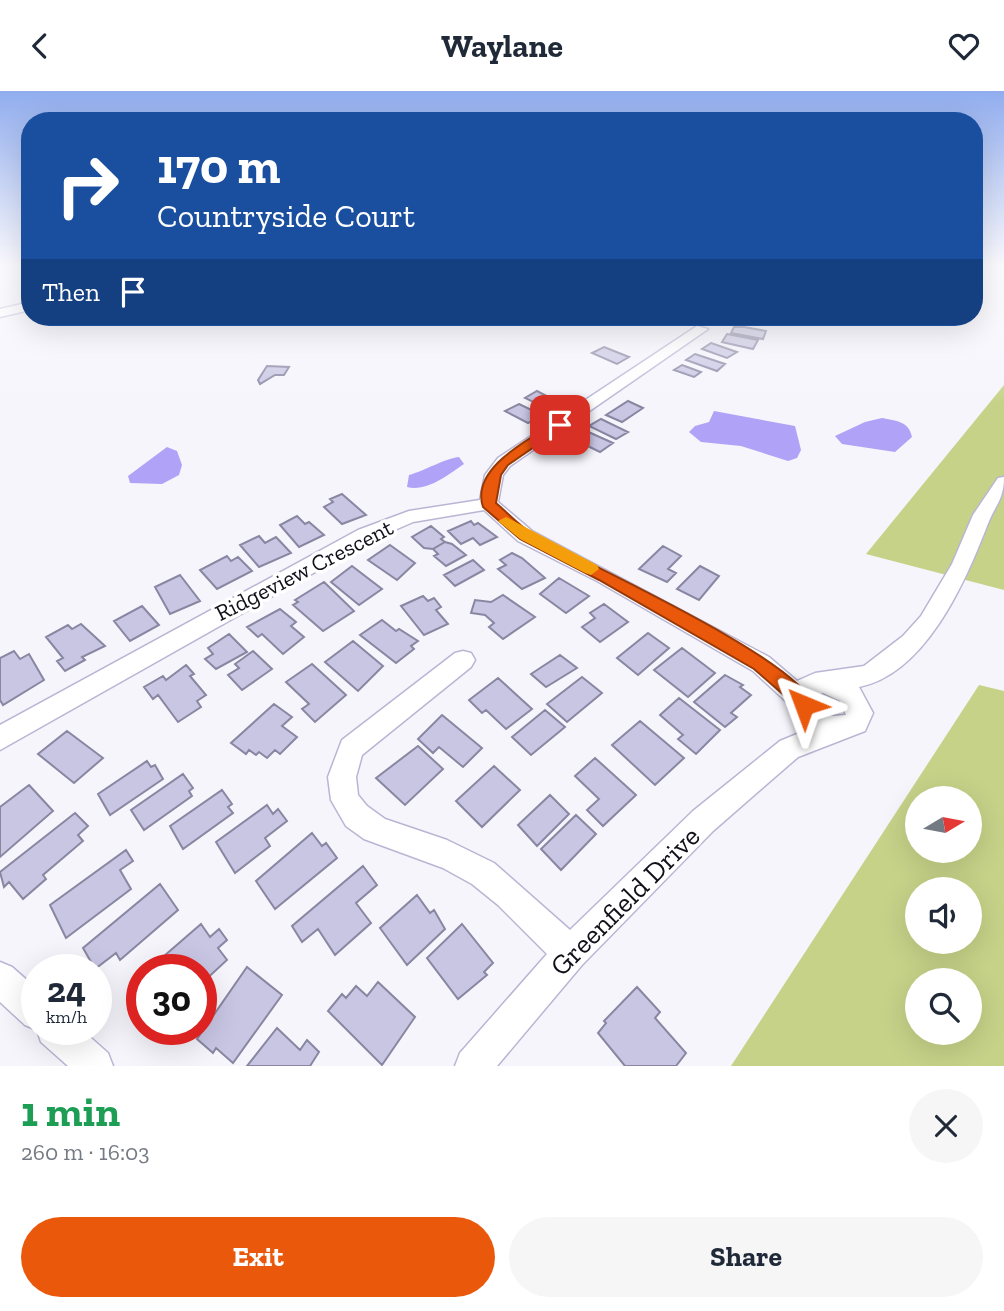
<!DOCTYPE html>
<html lang="en">
<head>
<meta charset="utf-8">
<style>
  body { margin:0; font-family:"Zilla Slab",serif; background:#f6f6f7; color:#1f2937; height:100vh; display:flex; flex-direction:column; font-size:26px; white-space:nowrap }
  * { box-sizing:border-box; margin:0 }
  p { font-size:23px; color:#747a83 }
  .icon { flex:none; width:38px; height:38px; fill:none; stroke:currentColor; stroke-width:2; stroke-linecap:round; stroke-linejoin:round }
  .map { position:relative; height:975px; overflow:hidden }
  .details { display:flex; flex-direction:column; background:#fff; flex:1 }
  .details>* { flex:none }
  .top-card { position:absolute; left:21px; top:21px; width:962px; height:214px; border-radius:28px; box-shadow:0 7px 28px #0002; background:#1a4fa0; color:#fff; overflow:hidden }
  .needle { width:46px; rotate:80deg }
  .buttons { position:absolute; left:905px; top:695px; display:grid; gap:14px }
  .buttons a { display:grid; place-items:center; width:77px; height:77px; border-radius:50%; background:#fff; box-shadow:0 7px 28px #0002; font-size:35px }
  .speed { position:absolute; left:21px; top:863px; display:flex; gap:14px; font-size:35px; font-weight:700; text-align:center }
  .speed>* { display:grid; place-content:center; width:91px; height:91px; border-radius:50%; background:#fff; box-shadow:0 7px 28px #0002; line-height:1 }
  .speed small { font-size:18px; font-weight:400 }
  .speed .limit { border:10px solid #d22; background:#fff; color:#111 }
  .pin { position:absolute; display:grid; place-items:center; width:60px; height:60px; color:#fff; margin:-30px; border-radius:14px; box-shadow:0 4px 10px #0006 }
  .me { position:absolute; width:77px; margin:-38px; rotate:316deg; stroke-linejoin:round; filter:drop-shadow(0 0 5px #0008) }
  .turn { display:flex; align-items:center; gap:24px; height:147px; padding:0 21px; font-size:32px }
  .turn .icon { width:91px; height:91px; stroke-width:2.5 }
  .turn b { display:block; font-size:49px; line-height:60px }
  .then { display:flex; align-items:center; height:66px; padding:0 21px; background:#0003; gap:14px; font-size:26px }
  .round { display:grid; place-items:center; flex:none; width:74px; height:74px; border-radius:37px; background:#f6f6f7 }
  .summary { display:flex; align-items:center; justify-content:space-between; height:119px; padding:0 21px }
  h1 { font-size:42px; font-weight:800; line-height:52px; color:#1e9e55 }
  .primary-button { display:flex; gap:14px; margin-top:auto; padding:14px 21px }
  .primary-button a { flex:1; height:80px; border-radius:42px; background:#ea580c; color:#fff; font-size:28px; font-weight:800; line-height:80px; text-align:center }
  .primary-button a+a { background:#f6f6f7; color:#1f2937 }
  header { display:flex; justify-content:space-between; align-items:center; height:91px; padding:0 21px; background:#fff; font-size:32px; font-weight:800 }
  .map>svg:first-child { display:block }
  .green { fill:#c6d288; fill-rule:evenodd }
  .water { fill:#afa2f7 }
  .building { fill:#c8c6e3; stroke:#8986a2; stroke-width:2 }
  .lines { fill:none; stroke-linecap:round; stroke-linejoin:round }
  .minor-casing { stroke:#b9b6d4; stroke-width:3 }
  .minor { fill:#fff; fill-rule:evenodd }
  .route { fill:#ea580c; stroke:#983908; stroke-width:2 }
  .slow { fill:#f59e0b }
  .labels { text-anchor:middle; dominant-baseline:central; stroke-width:7; stroke-linejoin:round; paint-order:stroke }
  .street-label { font-size:23px; fill:#110f19; stroke:#fff }
  .near-street-label { font-size:28px; fill:#110f19; stroke:#fff }
</style>
</head>
<body>
<header><svg class="icon" aria-label="back" viewBox="0 0 24 24"><path d="M15 5l-7 7 7 7"/></svg>Waylane<svg class="icon" aria-label="heart" viewBox="0 0 24 24"><path d="M12 20l-8-8c-3-5 5-10 8-4 3-6 11-1 8 4z"/></svg></header>
<div class="map">
<svg width="1004" height="975" viewBox="0 0 1004 975">
  <rect width="100%" height="100%" fill="#f6f5fc"/>
  <path class="green" d="M1004 294V499L866 463Z
    M979 594 1004 600V975H731ZM917 707H970V760H917ZM917 798H970V850H917ZM917 889H970V942H917Z"/>
  <path class="water" d="M714 320 795 335 801 359 797 367 788 370 741 355 701 351 689 341 695 335 709 331Z
    M882 327C896 330 909 330 912 346L895 361 842 353 835 345 865 331Z
    M167 356 177 360 182 374 179 384 162 393 130 392 128 385Z
    M459 366 464 373C448 384 427 401 407 396L409 384C424 380 446 367 459 366Z"/>
  <path class="building" d="M734 236H744L766 240 763 248 731 242Z
    M727 243 758 249 753 258 722 251Z
    M711 252 737 261 727 267 702 258Z
    M604 256 629 266 617 273 592 262Z
    M695 263 725 273 717 280 686 269Z
    M682 274 701 281 694 286 674 279Z
    M267 275 289 276 284 284H275L260 293 258 289Z
    M537 300 562 313 550 319 525 307Z
    M628 310 643 317 622 331 606 324Z
    M519 313 542 324 528 332 505 320Z
    M601 328 628 341 616 348 589 335Z
    M584 339 613 352 600 361 571 347Z
    M342 403 366 424 342 433 324 416 333 411 330 408Z
    M297 425 305 433 309 431 324 444 299 456 280 434Z
    M471 430 474 434 478 432 497 446 480 454 473 447 461 453 448 440Z
    M431 435 444 446 441 448 445 451 433 458 424 457 412 446Z
    M259 445 265 452 276 446 291 462 259 476 240 454Z
    M445 451 452 453 466 464 446 475 434 465 438 463 433 458Z
    M390 454 415 472 397 489 368 469Z
    M663 455 681 465 668 478 676 482 667 491 639 478Z
    M512 462 522 467 545 487 522 498 498 478 506 474 500 469Z
    M227 465 231 470 238 466 252 480 217 498 200 479Z
    M473 469 484 479 455 495 444 484Z
    M352 475 382 498 359 514 331 491Z
    M700 475 719 485 699 509 677 498Z
    M180 484 200 510 170 523 155 496Z
    M559 487 589 505 566 522 540 503Z
    M324 491 354 520 323 540 293 514 298 511 295 509Z
    M503 504 535 526 503 548 489 536 494 532 485 524 471 522 475 509 491 511Z
    M423 505 428 510 434 507 441 516 436 519 448 533 424 544 401 515Z
    M604 513 628 531 600 551 582 536 595 527 590 522Z
    M142 515 159 534 130 550 114 530Z
    M280 518 296 531 291 535 304 546 283 563 262 543 258 546 247 536Z
    M382 529 396 540 399 538 418 550 411 555 414 558 396 572 360 544Z
    M81 533 105 555 82 566 85 569 65 580 57 570 63 567 46 546 68 534 72 538Z
    M648 542 669 557 638 584 617 567Z
    M229 543 247 561 216 578 205 568 213 563 208 557Z
    M353 550 383 575 358 600 325 571Z
    M682 557 715 582 688 606 654 579Z
    M14 560 20 568 29 563 44 589 3 614 0 609V567Z
    M253 560 272 578 242 599 228 584 239 577 235 573Z
    M560 564 577 577 546 596 531 583Z
    M312 573 346 604 315 631 302 618 309 613 286 591Z
    M186 574 194 583 190 585 206 604 197 610 201 616 178 631 158 604 153 608 144 596 163 585 166 589Z
    M725 584 743 594 740 596 751 604 731 622 737 626 725 636 694 611Z
    M582 586 602 602 567 631 547 613Z
    M498 587 532 618 506 638 486 619 482 622 469 609Z
    M679 607 720 639 696 663 678 648 683 644 660 624Z
    M274 613 292 626 282 635 297 646 280 663 275 659 267 667 259 661 256 664 249 659 246 663 231 652Z
    M545 619 565 636 531 664 512 646Z
    M442 624 482 657 463 676 439 656 433 662 418 648Z
    M640 630 684 667 655 694 612 654Z
    M67 640 103 667 74 692 38 663Z
    M418 655 443 678 405 714 376 687Z
    M595 667 636 704 603 735 587 719 599 708 575 685Z
    M147 670 151 676 155 674 163 688 110 724 98 703Z
    M494 675 520 699 482 736 456 710Z
    M183 683 193 697 189 700 192 705 144 739 131 719Z
    M29 694 53 720 0 766V716Z
    M222 699 232 713 228 716 233 722 183 758 170 735Z
    M550 704 569 723 537 755 518 734Z
    M267 714 273 723 278 718 287 730 265 747 270 755 235 782 216 751Z
    M75 722 88 735 78 744 83 750 43 784 46 788 23 808 9 791 4 796 0 781Z
    M576 724 596 743 561 779 541 758Z
    M312 742 322 755 326 752 337 767 275 818 256 790Z
    M126 759 133 770 120 779 131 798 66 847 50 814Z
    M363 775 377 794 356 812 371 832 335 864 318 838 302 851 292 835Z
    M160 793 178 819 120 869 116 862 95 878 83 857Z
    M417 804 430 822 434 819 445 838 407 874 380 837Z
    M201 833 210 846 219 838 227 849 218 857 227 869 201 893V878H149Z
    M462 833 493 872 484 881 487 884 458 908 427 867Z
    M247 876 282 904 233 972 216 957 213 962 197 948Z
    M142 885V910L132 893Z
    M378 891 415 926 382 974 328 920 342 903 346 907 356 895 367 905Z
    M637 896 660 921 655 927 686 962 676 975H625L598 942 606 932 604 930Z
    M277 937 300 959 307 949 319 961 310 975H247Z"/>
  <g class="lines">
    <g class="minor-casing">
      <path id="minor" d="M30 211V219L0 226V218Z
        M697 235 708 238 510 375 503 384 498 411 532 440 769 566 797 590 815 582 864 575 903 545 921 525 952 473 973 424 998 387 1004 386C1004 409 995 414 987 435 965 492 925 583 859 596L873 622 865 640 798 666 713 740 582 874 497 975H455L460 962 547 863 498 814 472 793 443 777 364 748 346 735 331 709 328 686 342 649 455 562 463 560 471 562 475 569 471 576 362 664 356 686 358 704 367 715 385 728 447 749 494 772 570 839 693 720 780 650 809 638 792 616 753 580 597 490 518 450 484 419 413 431 372 449 0 659V634L358 439 409 420 480 409 485 384 498 367ZM823 602 840 610 846 624 832 625 814 609 816 604Z
        M0 871 12 876 37 898V938H81L108 962 113 975H68L41 951 37 939 25 934 0 911Z"/>
    </g>
    <use href="#minor" class="minor"/>
  </g>
  <linearGradient id="sky" x2="0" y2="1"><stop stop-color="#91adee"/><stop offset="0.56" stop-color="#fbfafe"/><stop offset="1" stop-color="#fbfafe" stop-opacity="0"/></linearGradient>
  <rect width="1004" height="313" fill="url(#sky)"/>
  <path class="route" d="M556 331 566 334 508 374 501 384 496 412C508 422 519 435 533 443 584 472 799 568 813 614L811 620H797L794 613 754 578 599 489 520 448 483 416C470 377 530 348 556 331Z"/>
  <path class="slow" d="M506 426 597 474 599 478 591 484 585 482 520 448 498 430Z"/>
  <g class="labels">
    <g class="street-label">
      <text transform="translate(304 479) rotate(-27)">Ridgeview Crescent</text>
    </g>
    <g class="near-street-label">
      <text transform="translate(625 810) rotate(-45)">Greenfield Drive</text>
    </g>
  </g>
</svg>
<div class="buttons">
<a><svg class="needle" viewBox="-14 -14 28 28"><path d="M0-13l5 13h-10z" fill="#e53935"/><path d="M0 13l5-13h-10z" fill="#747a83"/></svg></a>
<a><svg class="icon" aria-label="sound" viewBox="0 0 24 24"><path d="M4 9h4l5-4v14l-5-4H4zM17 9q2 3 0 6"/></svg></a>
<a><svg class="icon" aria-label="search" viewBox="0 0 24 24"><circle cx="10" cy="10" r="6"/><path d="M15 15l6 6"/></svg></a>
</div>
<div class="speed"><div>24<small>km/h</small></div><div class="limit">30</div></div>
<div class="pin" style="left:560px;top:334px;background:#d93025"><svg class="icon" aria-label="arrive" viewBox="0 0 24 24"><path d="M6 21V4h12l-3 4 3 4H6"/></svg></div>
<svg class="me" style="left:804px;top:614px" viewBox="-20 -20 40 40"><path d="M0-17L14 15 0 8-14 15z" fill="#ea580c" stroke="#fff" stroke-width="4"/></svg>
<div class="top-card">
<div class="turn"><svg class="icon" aria-label="right" viewBox="0 0 24 24"><path d="M7 20v-9h11M14 6l5 5-5 5"/></svg><div><b>170 m</b>Countryside Court</div></div>
<div class="then">Then<svg class="icon" aria-label="arrive" viewBox="0 0 24 24"><path d="M6 21V4h12l-3 4 3 4H6"/></svg></div>
</div>
</div>
<section class="details">
<div class="summary"><div><h1>1 min</h1><p>260 m · 16:03</p></div><a class="round"><svg class="icon" aria-label="close" viewBox="0 0 24 24"><path d="M6 6l12 12M18 6L6 18"/></svg></a></div>
<div class="primary-button"><a>Exit</a><a>Share</a></div>
</section>
</body>
</html>
